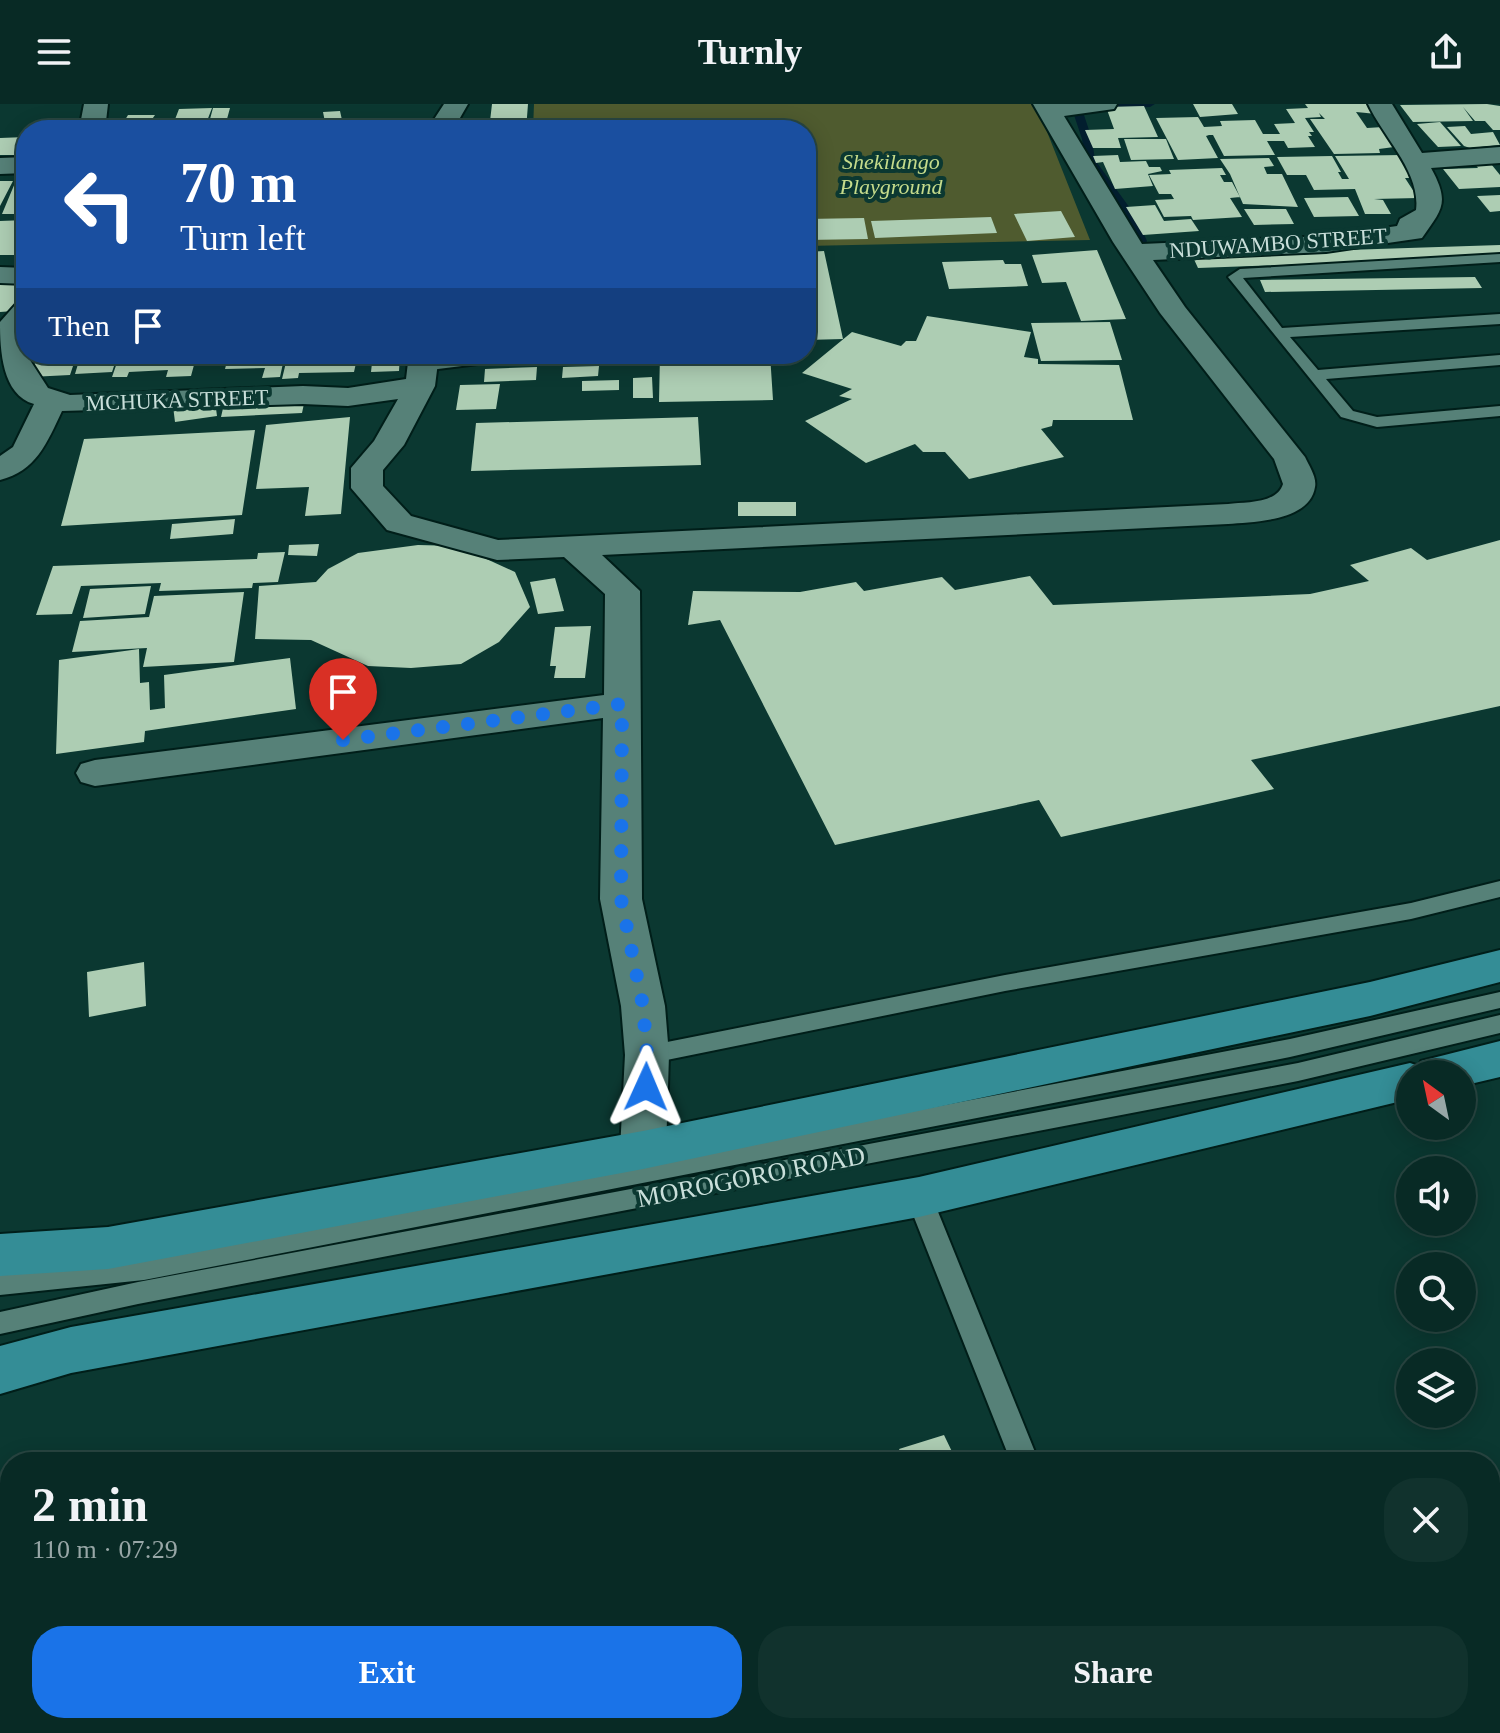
<!DOCTYPE html>
<html lang="en">
<head>
<meta charset="utf-8">
<style>
  body { margin:0; font-family:Georgia,serif; background:#11322d; color:#f1f3f6; height:100vh; display:flex; flex-direction:column; font-size:30px; white-space:nowrap }
  * { box-sizing:border-box; margin:0 }
  p { font-size:26px; color:#98a7a7 }
  .icon { flex:none; width:44px; height:44px; fill:none; stroke:currentColor; stroke-width:2; stroke-linecap:round; stroke-linejoin:round }
  .map { position:relative; flex:1; overflow:hidden }
  .sheet { position:absolute; left:0px; top:1348px; width:1500px; height:282px; display:flex; flex-direction:column; background:#082a25; border-radius:32px 32px 0 0; box-shadow:0 4px 20px #0003,0 0 0 2px #294642 }
  .sheet>* { flex:none }
  .hud { position:absolute; left:16px; top:16px; width:800px; height:244px; border-radius:32px; box-shadow:0 4px 20px #0003,0 0 0 2px #294642; background:#1a4fa0; color:#fff; overflow:hidden }
  .needle { width:52px; rotate:327deg }
  .buttons { position:absolute; left:1396px; top:956px; display:grid; gap:16px }
  .buttons a { display:grid; place-items:center; width:80px; height:80px; border-radius:50%; background:#082a25; box-shadow:0 4px 20px #0003,0 0 0 2px #294642; font-size:40px }
  .pin { position:absolute; display:grid; place-items:center; width:68px; height:68px; color:#fff; margin:-82px -34px; border-radius:50% 50% 50% 0; rotate:-45deg; box-shadow:0 0 8px #0007 }
  .pin .icon { rotate:45deg }
  .me { position:absolute; width:88px; margin:-44px; rotate:1deg; stroke-linejoin:round; filter:drop-shadow(0 0 6px #0008) }
  .turn { display:flex; align-items:center; gap:28px; height:168px; padding:0 32px; font-size:36px }
  .turn .icon { width:104px; height:104px; stroke-width:2.5 }
  .turn b { display:block; font-size:56px; line-height:68px }
  .then { display:flex; align-items:center; height:76px; padding:0 32px; background:#0003; gap:16px; font-size:30px }
  .round { display:grid; place-items:center; flex:none; width:84px; height:84px; border-radius:32px; background:#11322d }
  .headline { display:flex; align-items:center; justify-content:space-between; height:136px; padding:0 32px }
  h1 { font-size:48px; font-weight:700; line-height:60px }
  .action { display:flex; gap:16px; margin-top:auto; padding:16px 32px }
  .action a { flex:1; height:92px; border-radius:32px; background:#1a73e8; color:#fff; font-size:32px; font-weight:700; line-height:92px; text-align:center }
  .action a+a { background:#11322d; color:#f1f3f6 }
  header { display:flex; justify-content:space-between; align-items:center; height:104px; padding:0 32px; background:#082a25; font-size:36px; font-weight:700 }
  .map>svg:first-child { display:block }
  .green { fill:#4f5b2f }
  .lines { fill:none; stroke-linecap:round; stroke-linejoin:round }
  .stream { fill:#021e2e; fill-rule:evenodd }
  .building { fill:#adcdb3 }
  .service-casing { stroke:#001e19; stroke-width:4 }
  .minor-casing { stroke:#001e19; stroke-width:4 }
  .trunk-casing { stroke:#001e19; stroke-width:4 }
  .service { fill:#568178; fill-rule:evenodd }
  .minor { fill:#568178; fill-rule:evenodd }
  .trunk { fill:#348d96; fill-rule:evenodd }
  .route { stroke:#1a73e8; stroke-width:14; stroke-dasharray:0 25.2 }
  .labels { text-anchor:middle; dominant-baseline:central; stroke-width:8; stroke-linejoin:round; paint-order:stroke }
  .far-park-label { font-size:22px; font-style:italic; fill:#c5db8b; stroke:#0b3831 }
  .far-street-label { font-size:22px; fill:#c9dfda; stroke:#0b3831 }
  .street-label { font-size:26px; fill:#c9dfda; stroke:#0b3831 }
</style>
</head>
<body>
<header><svg class="icon" aria-label="menu" viewBox="0 0 24 24"><path d="M4 6h16M4 12h16M4 18h16"/></svg>Turnly<svg class="icon" aria-label="share" viewBox="0 0 24 24"><path d="M12 15V3M7 8l5-5 5 5M5 13v7h14v-7"/></svg></header>
<div class="map">
<svg width="1500" height="1629" viewBox="0 0 1500 1629">
  <rect width="100%" height="100%" fill="#0b3831"/>
  <path class="green" d="M534 0H1036L1090 136 806 142V26H533Z"/>
  <g class="lines">
    <path class="stream" d="M1092 0H1155L1150 3 1095 5 1090 2Z
      M1077 2 1082 5 1092 35 1095 56 1135 111 1147 137 1146 139H1138L1125 111 1085 56 1082 35 1072 5Z"/>
  </g>
  <path class="building" d="M492 0H528L526 26H489Z
    M1193 0H1232L1238 10 1200 13Z
    M1305 0H1370L1377 10 1356 8 1367 24 1383 23 1394 43 1379 45 1380 49 1334 50 1310 15H1325L1319 9 1321 13 1305 14 1314 28H1309L1312 32H1308L1315 43 1288 44 1284 37H1267L1275 51 1224 52 1213 31H1209L1206 32 1218 54 1178 56 1156 14 1198 13 1204 23 1222 22 1220 17 1255 16 1263 30H1280L1274 20 1295 19 1286 5 1308 4Z
    M1487 0 1500 2V26H1493L1485 17H1475L1463 3 1473 17 1413 18 1400 1Z
    M1144 2 1158 33 1118 34 1121 44H1093L1085 26 1114 25 1106 3Z
    M212 4 207 17 174 18 179 5Z
    M213 4H230L227 15H210Z
    M340 7 342 16 325 18 323 8Z
    M128 11H155L148 21H138L135 26H119Z
    M1440 18 1461 42 1438 43 1417 20Z
    M1465 22 1471 30 1493 28 1500 41 1470 44 1464 42 1447 23Z
    M26 33V51H0V34Z
    M1124 35H1166L1174 55 1131 56Z
    M1118 51 1120 58 1146 57 1149 63H1160L1162 67 1148 70 1153 82 1115 85 1103 58 1096 59 1093 52Z
    M1402 51 1417 74H1405L1418 94 1374 95 1383 96 1391 110H1365L1355 85 1314 86 1306 71H1287L1277 53 1332 52 1341 68H1338L1342 75H1349L1335 52Z
    M1269 54 1274 62 1264 63 1267 70H1282L1298 103 1243 100 1230 70 1220 55Z
    M1471 55H1487L1500 71V83L1459 85 1443 65 1478 64Z
    M1222 64 1226 71H1220L1224 78H1232L1240 93 1230 94 1242 113 1193 116 1191 112 1164 113 1155 96 1174 95 1171 90H1159L1149 71 1171 70 1169 66Z
    M20 67H26V110H2Z
    M0 77H13L0 102Z
    M1500 91V107L1490 108 1477 92Z
    M1348 93 1359 112 1314 113 1304 94Z
    M1155 101 1164 117 1191 115 1199 127 1143 131 1126 103Z
    M1244 105H1286L1294 120 1254 121Z
    M1061 107 1075 133 1027 137 1014 110Z
    M991 113 997 129 875 134 871 117Z
    M864 114 868 135 806 136V115Z
    M26 116V135H22L15 151H0V117Z
    M1500 141V153L1198 164 1192 151Z
    M1097 146 1126 215 1081 217 1066 178 1042 179 1032 151Z
    M824 147 843 235 806 236V148Z
    M1003 156 1005 160H1021L1028 182 949 185 942 158Z
    M1475 173 1482 184 1265 188 1260 176Z
    M25 175 14 207 0 208V176Z
    M927 212 1031 228 1024 253 1038 255V260L1119 261 1133 316H1053L1052 322 1041 325 1064 353 969 375 945 348H923L915 340 866 359 805 317 852 295 839 292 852 285 802 269 852 228 901 242 906 237H916Z
    M1110 218 1122 256 1041 257 1031 219Z
    M42 250H77L70 271 30 273 37 253Z
    M81 250H118L112 268 75 270Z
    M120 250H197L191 272 166 273 168 266 129 268 127 273H112Z
    M229 250H285L280 273 262 274 265 264 225 265Z
    M288 250H358L354 268 299 269 298 274 282 275Z
    M373 250H400L399 267 371 268Z
    M660 250H770L773 296 659 298Z
    M599 262 598 272 562 274 563 263Z
    M537 263 536 276 484 278 485 265Z
    M652 273 653 294H633V274Z
    M619 276V286L582 287V277Z
    M500 280 496 305 456 306 460 281Z
    M305 295 302 309 221 313 224 300Z
    M215 297 217 312 175 318 173 302Z
    M350 313 341 410 305 412 309 383 256 385 266 321Z
    M698 313 701 361 471 367 476 319Z
    M255 326 242 411 61 422 84 335Z
    M738 398H796V412H738Z
    M235 415 233 430 170 435 172 420Z
    M1500 436V602L1251 656 1274 685 1061 733 1039 696 835 741 720 516 688 521 693 487 800 488 856 478 864 487 942 473 955 486 1030 472 1053 501 1310 490 1369 477 1350 461 1411 444 1427 456Z
    M319 440 317 452 288 451 289 441Z
    M418 441 458 442 515 468 530 503 499 538 461 560 411 564 368 562 311 536 255 535 259 482 316 478 328 465 358 449Z
    M285 448 278 478 253 479 252 484 159 487 161 479 81 482 72 510 36 511 53 462 257 455 258 449Z
    M555 474 564 507 538 510 530 478Z
    M151 482 145 510 83 514 90 485Z
    M244 488 234 558 143 563 147 544 72 548 80 517 149 513 154 492Z
    M591 522 585 574H554L556 562H550L555 523Z
    M139 545 140 579 149 578 150 606 165 604 164 571 290 554 296 605 145 627 144 638 56 650 59 556Z
    M144 858 146 902 89 913 87 868Z
    M944 1331 957 1358H905L899 1345Z
    M1500 1419V1629H1366L1362 1620H1490V1422Z
    M699 1620H921L927 1629H685Z"/>
  <g class="lines">
    <g class="service-casing">
      <path id="service" d="M1500 150V158L1243 174 1282 224 1500 210V220L1290 233 1318 266 1500 251V261L1326 275 1353 307 1377 313 1500 302V312L1377 323 1341 313 1228 173 1240 165Z
        M480 250H525L517 255 422 267 414 262 422 257Z
        M1500 777V793L1411 815 1005 887 647 960 639 957 635 951 639 945 647 942 1005 871 1411 799Z
        M1500 888V904L1290 953 144 1176 0 1191V1169L144 1154 1290 935Z
        M1500 911V929L1298 977 138 1200 0 1230V1208L138 1178 1298 959Z
        M919 1083 928 1086 932 1093 1039 1358H1011L906 1093 910 1086Z
        M1114 1620H1151L1155 1629H1118Z"/>
    </g>
    <g class="minor-casing">
      <path id="minor" d="M84 0H108L105 26H79Z
        M444 0H468L453 26H427Z
        M1033 0H1117L1114 5 1064 12 1142 140 1326 132 1397 122 1400 115 1416 106C1421 68 1383 33 1368 0H1392L1422 49 1500 43V59L1431 64C1451 100 1441 106 1422 134L1326 148 1153 156 1185 203 1305 353C1309 362 1317 373 1315 383 1310 417 1254 418 1228 420L602 451 640 487 642 795 665 902 669 951 666 1046 660 1059 643 1065 626 1059 620 1046 625 951 621 902 600 795 603 614 95 682 81 678 76 669 81 660 95 656 604 591 605 490 564 453 497 456 387 426 351 384V364L374 337 398 295 348 302 303 300 62 307C47 339 36 367 0 376V352L13 343 34 300C2 291 0 246 0 218L16 200 26 197V224L20 232 26 250 48 284 70 291 303 282 348 284 406 275 409 250H439L435 282 404 341 383 366V382L411 412 498 436 1228 400C1245 398 1277 400 1283 380L1274 355 1160 209 1113 138Z
        M334 18 384 21 388 26H321L325 21Z
        M26 53V69L0 70V54Z
        M0 163 26 164V180L0 179Z"/>
    </g>
    <g class="trunk-casing">
      <path id="trunk" d="M1500 846V878L1370 912 643 1065 108 1165 0 1172V1130L108 1123 643 1027 1370 878Z
        M1500 937V973L1462 982V970H1410V995L919 1113 71 1269 0 1290V1242L71 1223 919 1073 1410 959 1419 962 1421 957Z"/>
    </g>
    <use href="#service" class="service"/>
    <use href="#minor" class="minor"/>
    <use href="#trunk" class="trunk"/>
  </g>
  <g class="lines">
    <path class="route" d="M343 636 622 600 621 795 643 902 647 951 646 983"/>
  </g>
  <g class="labels">
    <g class="far-park-label">
      <text x="891" y="57">Shekilango<tspan x="891" dy="25">Playground</tspan></text>
    </g>
    <g class="far-street-label">
      <text transform="translate(1278 139) rotate(-4)">NDUWAMBO STREET</text>
      <text transform="translate(177 296) rotate(-2)">MCHUKA STREET</text>
    </g>
    <g class="street-label">
      <text transform="translate(751 1073) rotate(-11)">MOROGORO ROAD</text>
    </g>
  </g>
</svg>
<div class="buttons">
<a><svg class="needle" viewBox="-14 -14 28 28"><path d="M0-13l5 13h-10z" fill="#e53935"/><path d="M0 13l5-13h-10z" fill="#98a7a7"/></svg></a>
<a><svg class="icon" aria-label="sound" viewBox="0 0 24 24"><path d="M4 9h4l5-4v14l-5-4H4zM17 9q2 3 0 6"/></svg></a>
<a><svg class="icon" aria-label="search" viewBox="0 0 24 24"><circle cx="10" cy="10" r="6"/><path d="M15 15l6 6"/></svg></a>
<a><svg class="icon" aria-label="layers" viewBox="0 0 24 24"><path d="M12 4l9 5-9 5-9-5zM3 14l9 5 9-5"/></svg></a>
</div>
<div class="pin" style="left:343px;top:636px;background:#d93025"><svg class="icon" aria-label="arrive" viewBox="0 0 24 24"><path d="M6 21V4h12l-3 4 3 4H6"/></svg></div>
<svg class="me" style="left:646px;top:983px" viewBox="-20 -20 40 40"><path d="M0-17L14 15 0 8-14 15z" fill="#1a73e8" stroke="#fff" stroke-width="4"/></svg>
<div class="hud">
<div class="turn"><svg class="icon" aria-label="left" viewBox="0 0 24 24"><path d="M17 20v-9H6M10 6l-5 5 5 5"/></svg><div><b>70 m</b>Turn left</div></div>
<div class="then">Then<svg class="icon" aria-label="arrive" viewBox="0 0 24 24"><path d="M6 21V4h12l-3 4 3 4H6"/></svg></div>
</div>
<section class="sheet">
<div class="headline"><div><h1>2 min</h1><p>110 m · 07:29</p></div><a class="round"><svg class="icon" aria-label="close" viewBox="0 0 24 24"><path d="M6 6l12 12M18 6L6 18"/></svg></a></div>
<div class="action"><a>Exit</a><a>Share</a></div>
</section>
</div>
</body>
</html>
